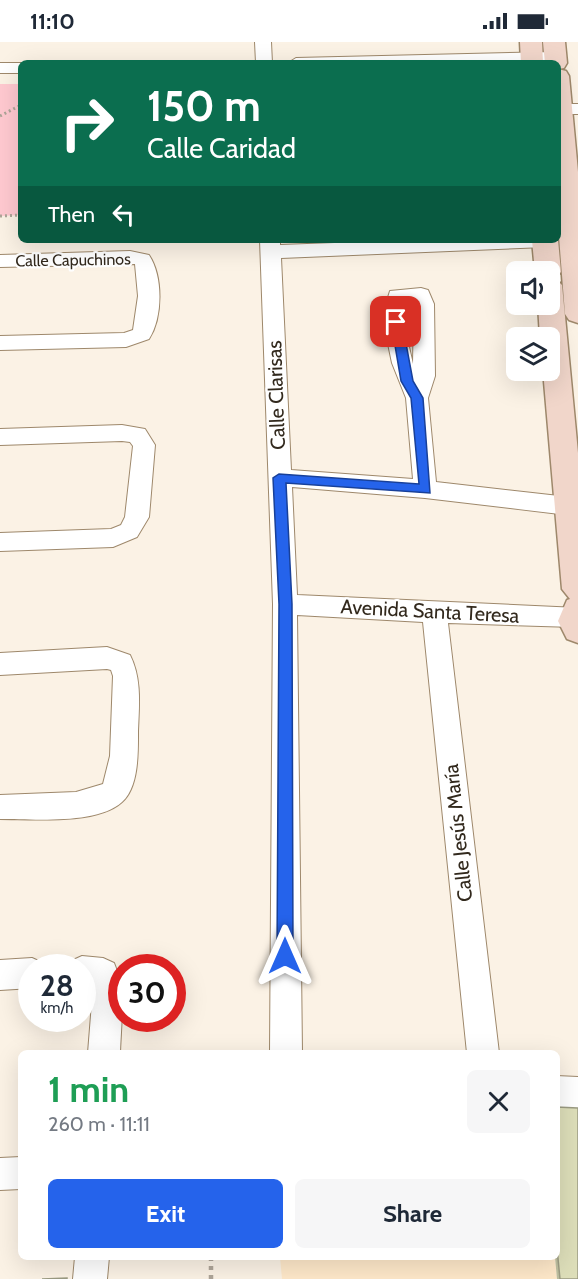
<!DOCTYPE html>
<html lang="en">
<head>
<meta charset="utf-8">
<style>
  body { margin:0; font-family:Cabin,sans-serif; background:#f6f6f7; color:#1f2937; height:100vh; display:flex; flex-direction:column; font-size:22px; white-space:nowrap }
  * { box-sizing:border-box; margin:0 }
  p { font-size:20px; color:#747a83 }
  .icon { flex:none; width:33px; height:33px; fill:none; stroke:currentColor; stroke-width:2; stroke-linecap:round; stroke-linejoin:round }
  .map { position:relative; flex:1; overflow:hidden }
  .side { position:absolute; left:18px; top:1008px; width:542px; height:210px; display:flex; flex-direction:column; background:#fff; border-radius:9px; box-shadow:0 6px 24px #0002 }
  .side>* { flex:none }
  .banner { position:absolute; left:18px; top:18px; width:543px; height:183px; border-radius:9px; box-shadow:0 6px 24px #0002; background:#0b6e4f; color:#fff; overflow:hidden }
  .controls { position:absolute; left:506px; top:219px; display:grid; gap:12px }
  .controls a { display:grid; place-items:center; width:54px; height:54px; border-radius:9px; background:#fff; box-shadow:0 6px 24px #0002; font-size:30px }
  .speed { position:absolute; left:18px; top:912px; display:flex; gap:12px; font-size:30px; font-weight:700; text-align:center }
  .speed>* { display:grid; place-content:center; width:78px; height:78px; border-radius:50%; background:#fff; box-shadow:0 6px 24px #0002; line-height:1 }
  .speed small { font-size:15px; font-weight:400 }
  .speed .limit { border:9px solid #d22; background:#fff; color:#111 }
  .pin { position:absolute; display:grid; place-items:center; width:51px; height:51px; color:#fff; margin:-26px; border-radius:12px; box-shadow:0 3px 9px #0006 }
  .me { position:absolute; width:66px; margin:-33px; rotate:0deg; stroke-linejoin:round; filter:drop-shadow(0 0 4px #0008) }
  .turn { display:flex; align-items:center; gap:21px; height:126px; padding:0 30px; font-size:27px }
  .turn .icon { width:78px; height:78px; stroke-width:2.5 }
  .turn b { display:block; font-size:42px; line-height:51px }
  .then { display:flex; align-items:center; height:57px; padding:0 30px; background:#0003; gap:12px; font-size:22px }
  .round { display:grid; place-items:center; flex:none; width:63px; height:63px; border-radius:9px; background:#f6f6f7 }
  .summary { display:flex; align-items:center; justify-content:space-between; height:102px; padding:0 30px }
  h1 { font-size:36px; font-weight:700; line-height:45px; color:#1e9e55 }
  .primary-button { display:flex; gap:12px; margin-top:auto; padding:12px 30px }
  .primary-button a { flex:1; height:69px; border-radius:9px; background:#2563eb; color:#fff; font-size:24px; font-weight:700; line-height:69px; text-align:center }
  .primary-button a+a { background:#f6f6f7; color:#1f2937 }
  .status { display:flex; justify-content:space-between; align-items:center; height:42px; padding:0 30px; background:#fff; direction:ltr }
  .status svg { height:16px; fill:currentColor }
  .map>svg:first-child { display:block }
  .built { fill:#fee8c9 }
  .green { fill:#ffc9d0 }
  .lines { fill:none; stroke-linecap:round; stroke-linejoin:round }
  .street-casing { stroke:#9e886b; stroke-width:2 }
  .secondary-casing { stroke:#9e886b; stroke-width:3 }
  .path-far1 { stroke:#aea598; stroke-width:3; stroke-dasharray:2 3; stroke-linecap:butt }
  .path { stroke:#aea598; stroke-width:4.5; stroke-dasharray:4 5; stroke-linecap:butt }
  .street { fill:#fff; fill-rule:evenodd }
  .secondary { fill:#f1d6ca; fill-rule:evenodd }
  .wall { fill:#bebf9f }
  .building { fill:#dddeb9; stroke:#9b9b82; stroke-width:1.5 }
  .route { fill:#2563eb; stroke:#184099; stroke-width:1.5 }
  .labels { text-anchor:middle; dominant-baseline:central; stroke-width:4.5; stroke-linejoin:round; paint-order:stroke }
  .far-street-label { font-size:16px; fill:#32291d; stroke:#fff }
  .street-label { font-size:20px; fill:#32291d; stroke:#fff }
</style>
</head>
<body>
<div class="status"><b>11:10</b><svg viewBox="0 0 49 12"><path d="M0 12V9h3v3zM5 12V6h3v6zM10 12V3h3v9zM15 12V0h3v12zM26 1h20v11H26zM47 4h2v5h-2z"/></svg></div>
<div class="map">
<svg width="578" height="1237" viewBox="0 0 578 1237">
  <rect width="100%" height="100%" fill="#fbf2e5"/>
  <path class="built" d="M280 1215H555L557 1237H282Z"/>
  <path class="green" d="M0 42H21V173L0 174Z"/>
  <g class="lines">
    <g class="street-casing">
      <path id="street" d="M255 0H271L272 21H256Z
        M556 10 562 11 564 15 562 19 288 21 296 16Z
        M0 21H21V31H0Z
        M558 62H578V72H558Z
        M260 198H280V203L416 198 555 199 552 203 545 205 281 216 291 428 413 437 406 356 392 321 386 292 385 265 390 249 421 246 428 248 434 262 435 334 428 356 436 440 568 455 578 461 576 470 568 473 425 456 292 445 297 553 578 566V584L574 585 448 581 499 1011H467L423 580 297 573 302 1011H270L273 562ZM406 260 414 262 413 322 406 292Z
        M130 209 149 213C163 234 163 275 149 297L126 305 0 308V294L124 291 133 288 138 254 135 222 0 225V213Z
        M122 383 145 387 155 403 149 475 137 495 113 505 0 509V491L111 487 121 483 125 475 133 404 130 400 122 399 0 403V387Z
        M107 605 130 613C142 637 139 663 138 689 138 710 139 745 122 760 97 783 32 777 0 777V753L76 750 103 742 110 714 113 634 111 628 107 627 0 633V611Z
        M82 914 103 916 114 921C126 949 121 980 120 1011H88L93 948 92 945 82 944V926H68L71 919Z
        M32 916 43 921 45 926H32V946L0 948V918Z
        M556 1034 578 1035V1067L556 1066Z
        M21 1115V1147L0 1148V1116Z
        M75 1215H109L107 1237H73Z"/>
    </g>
    <g class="secondary-casing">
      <path id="secondary" d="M520 0H542L543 21H521Z
        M543 0H565L567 21 564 26 558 27V21H545Z
        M558 27 566 29 569 34 578 130V281L569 278 565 272 558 181Z
        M532 198H558L561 230 555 236 562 243 578 411V601L567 597 558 579 567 558 570 557 562 547 543 328H549V296H540L538 262H549V230H535Z"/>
    </g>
    <path class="path-far1" d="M0 74 21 63
      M0 174 21 173"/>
    <path class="path" d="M211 1215V1237"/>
    <use href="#street" class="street"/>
    <use href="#secondary" class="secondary"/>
  </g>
  <path class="wall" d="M556 1065 578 1237H557L555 1215H556Z"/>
  <path class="building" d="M556 1065 578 1066V1237H560L556 1196Z
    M67 1236V1237H42Z"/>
  <path class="route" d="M396 277 402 280 413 339 423 356 430 451 286 441 292 562 293 914 291 919 285 921 280 919 277 914 279 562 273 436 279 432 419 442 411 356 401 339 391 280Z"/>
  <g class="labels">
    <g class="far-street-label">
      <text transform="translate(73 218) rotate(-1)">Calle Capuchinos</text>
    </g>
    <g class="street-label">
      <text transform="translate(276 353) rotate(-92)">Calle Clarisas</text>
      <text transform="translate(430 569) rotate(3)">Avenida Santa Teresa</text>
      <text transform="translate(458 791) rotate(-96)">Calle Jesús María</text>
    </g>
  </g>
</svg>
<div class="controls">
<a><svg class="icon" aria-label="sound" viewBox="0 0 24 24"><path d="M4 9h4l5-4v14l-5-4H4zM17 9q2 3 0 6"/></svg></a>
<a><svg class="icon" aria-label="layers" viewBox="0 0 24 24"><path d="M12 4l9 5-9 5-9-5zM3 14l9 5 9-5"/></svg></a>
</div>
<div class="speed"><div>28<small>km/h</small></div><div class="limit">30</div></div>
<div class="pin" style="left:396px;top:280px;background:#d93025"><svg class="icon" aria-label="arrive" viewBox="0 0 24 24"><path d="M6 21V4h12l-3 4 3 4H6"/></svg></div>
<svg class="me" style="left:285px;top:914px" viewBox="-20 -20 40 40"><path d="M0-17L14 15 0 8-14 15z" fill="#2563eb" stroke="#fff" stroke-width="4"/></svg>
<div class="banner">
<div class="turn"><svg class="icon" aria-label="right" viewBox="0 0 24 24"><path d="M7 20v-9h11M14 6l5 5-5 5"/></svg><div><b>150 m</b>Calle Caridad</div></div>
<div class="then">Then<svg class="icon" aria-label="left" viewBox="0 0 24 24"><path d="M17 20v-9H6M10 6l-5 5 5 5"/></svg></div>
</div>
<section class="side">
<div class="summary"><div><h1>1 min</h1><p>260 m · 11:11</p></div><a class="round"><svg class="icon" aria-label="close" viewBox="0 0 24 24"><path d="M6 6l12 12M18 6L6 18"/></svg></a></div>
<div class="primary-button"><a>Exit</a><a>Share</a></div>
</section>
</div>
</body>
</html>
